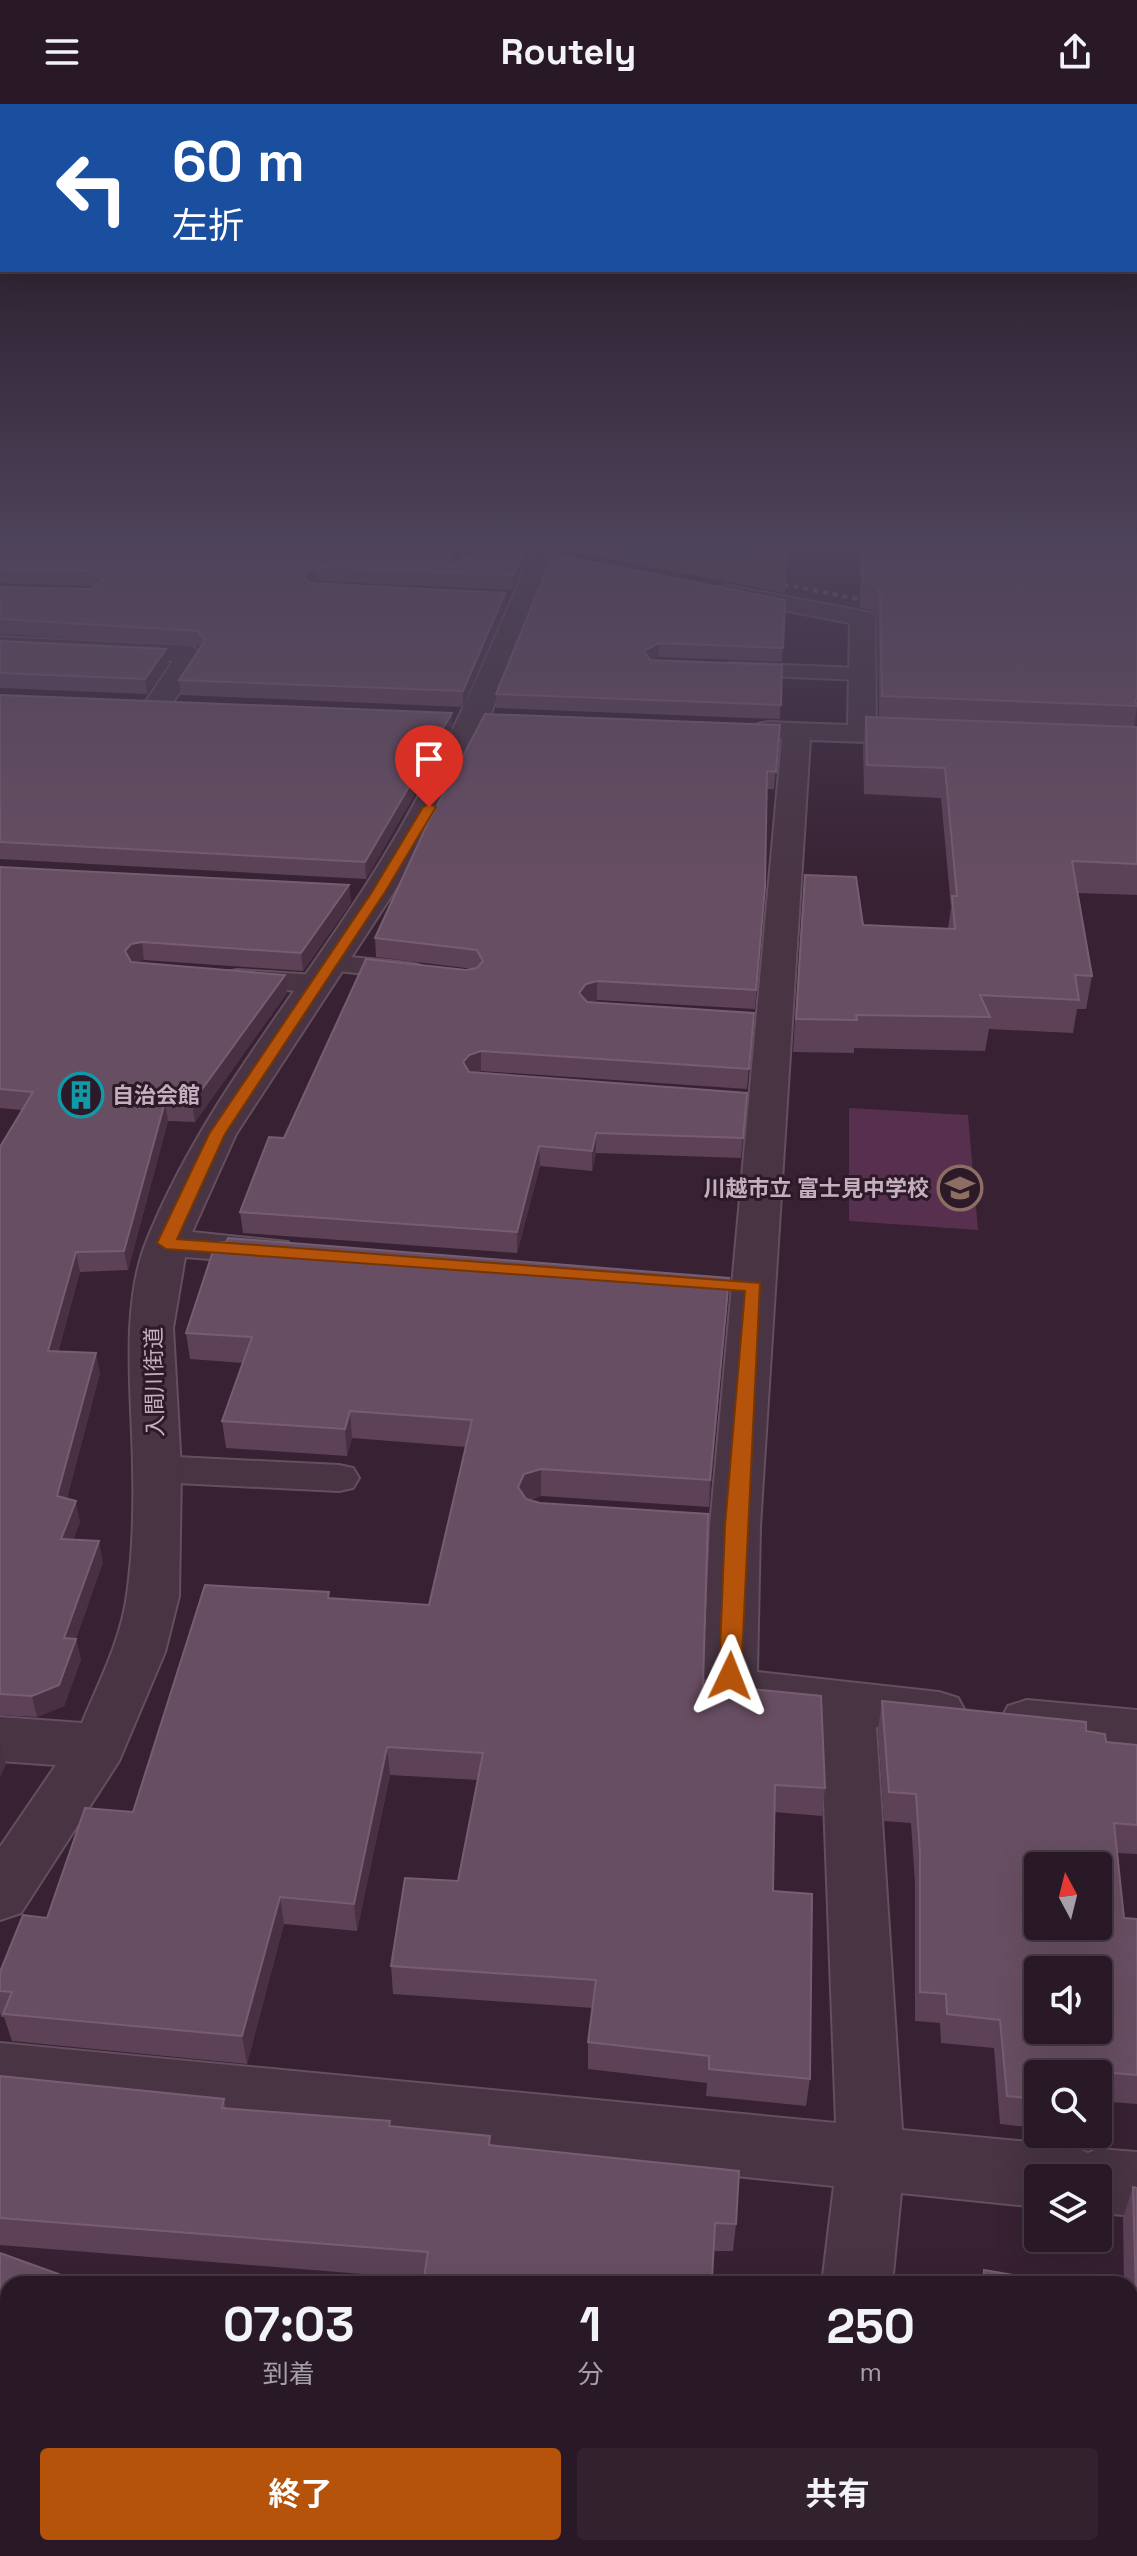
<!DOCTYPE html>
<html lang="ja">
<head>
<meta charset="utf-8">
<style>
  body { margin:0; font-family:"Space Grotesk","Noto Sans JP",sans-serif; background:#31222e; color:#f1f3f6; height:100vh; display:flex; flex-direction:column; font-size:30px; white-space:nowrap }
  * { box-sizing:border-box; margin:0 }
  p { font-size:26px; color:#a5a0a7 }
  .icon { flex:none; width:44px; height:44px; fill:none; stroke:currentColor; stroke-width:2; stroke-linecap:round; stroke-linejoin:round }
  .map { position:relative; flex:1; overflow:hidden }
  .panel { position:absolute; left:0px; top:2172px; width:1138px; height:280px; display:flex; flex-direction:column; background:#291926; border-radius:24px 24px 0 0; box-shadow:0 8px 32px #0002,0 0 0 2px #453843 }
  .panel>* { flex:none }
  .top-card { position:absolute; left:0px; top:0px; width:1138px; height:168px; box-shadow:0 8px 32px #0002,0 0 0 2px #453843; background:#1a4fa0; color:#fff; overflow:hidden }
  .needle { width:52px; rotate:353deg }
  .buttons { position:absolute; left:1024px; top:1748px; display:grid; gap:16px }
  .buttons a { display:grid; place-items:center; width:88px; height:88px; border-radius:8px; background:#291926; box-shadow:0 8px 32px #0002,0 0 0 2px #453843; font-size:40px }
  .pin { position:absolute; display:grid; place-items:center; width:68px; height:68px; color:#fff; margin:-82px -34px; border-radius:50% 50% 50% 0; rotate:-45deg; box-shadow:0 0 8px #0007 }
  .pin .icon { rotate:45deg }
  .me { position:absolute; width:88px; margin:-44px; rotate:2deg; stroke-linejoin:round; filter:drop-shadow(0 0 6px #0008) }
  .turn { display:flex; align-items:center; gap:28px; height:168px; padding:0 40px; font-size:36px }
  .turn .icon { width:104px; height:104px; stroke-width:2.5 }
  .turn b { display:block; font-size:56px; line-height:68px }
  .eta { display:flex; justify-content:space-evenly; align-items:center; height:136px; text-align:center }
  .eta b { font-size:48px; font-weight:700; line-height:56px }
  .cta { display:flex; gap:16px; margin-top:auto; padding:16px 40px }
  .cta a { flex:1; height:92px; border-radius:8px; background:#b45309; color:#fff; font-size:32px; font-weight:700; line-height:92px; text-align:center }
  .cta a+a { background:#31222e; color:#f1f3f6 }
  header { display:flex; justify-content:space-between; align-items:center; height:104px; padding:0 40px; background:#291926; font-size:36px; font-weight:700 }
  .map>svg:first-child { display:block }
  .water { fill:#58304f }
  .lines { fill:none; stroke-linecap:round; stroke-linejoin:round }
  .lane-casing { stroke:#634f5e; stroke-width:4 }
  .street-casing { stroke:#634f5e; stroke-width:4 }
  .lane { fill:#483443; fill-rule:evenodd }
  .street { fill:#483443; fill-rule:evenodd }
  .rail { stroke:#765d70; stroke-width:4; stroke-dasharray:5 5; stroke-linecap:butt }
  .wall { fill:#5d4257 }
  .shaded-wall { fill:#493043 }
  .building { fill:#684e62; stroke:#775d71; stroke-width:2; fill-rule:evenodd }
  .route { fill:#b45309; stroke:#753606; stroke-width:2 }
  .labels { text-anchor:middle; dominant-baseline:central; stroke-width:6; stroke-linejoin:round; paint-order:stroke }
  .poi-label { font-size:22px; font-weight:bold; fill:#c5afbf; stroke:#2d1a28; text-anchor:start }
  .street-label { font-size:22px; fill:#c5afbf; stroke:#2d1a28 }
</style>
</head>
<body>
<header><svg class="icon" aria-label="menu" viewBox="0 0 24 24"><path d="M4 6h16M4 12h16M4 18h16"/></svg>Routely<svg class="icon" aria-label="share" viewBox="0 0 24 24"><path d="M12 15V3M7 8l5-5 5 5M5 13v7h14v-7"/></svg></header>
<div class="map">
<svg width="1137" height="2452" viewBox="0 0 1137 2452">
  <rect width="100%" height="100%" fill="#372132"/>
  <path class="water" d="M849 1004 968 1011 978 1126 849 1117Z"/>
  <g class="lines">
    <g class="lane-casing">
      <path id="lane" d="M732 559 862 564 873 570 862 576 724 570 721 565 724 560Z
        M331 851 409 859 419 861 423 867 419 873 409 875 321 865 317 859 321 853Z
        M237 866 316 871 326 874 330 880 326 886 316 889 227 880 223 874 227 868Z
        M157 1352 339 1361 353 1364 359 1374 353 1384 339 1387 157 1378 143 1374 137 1365 143 1356Z
        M8 2416V2444H70L73 2452H0V2420Z"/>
    </g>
    <g class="street-casing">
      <path id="street" d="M535 441H558L489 614 444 703 394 788 236 1030 192 1128 288 1138 294 1147 288 1156 273 1160 185 1153 173 1224 181 1365 179 1492 165 1548 119 1657 21 1809 0 1816V1743L56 1661 0 1657V1613L82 1619C99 1578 121 1536 127 1491 133 1450 134 1403 133 1361 132 1292 120 1201 147 1136 198 1009 287 903 361 789 433 679 484 561 535 441Z
        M725 481 872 509 875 514 876 622 933 626 937 632 933 638 923 640 810 636 760 1422 757 1568 939 1588 958 1594 966 1609 958 1624 939 1630 876 1623 902 2026 1071 2042 1088 2049 1098 2045 1137 2048V2112L1098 2109V2074H1038V2103L901 2089 892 2180H822L834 2082 0 1997V1939L836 2019 821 1617 742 1609 723 1603 703 1572 710 1422 782 635 758 632 754 626 758 620 768 618 848 621 850 519 716 493 713 488Z
        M0 533 191 542 204 550 168 606H148L144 600 173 557 0 549Z
        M1027 1596 1137 1606V1648L1027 1638 1008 1632 1000 1617 1008 1602Z
        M789 2444H865L864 2452H788Z"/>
    </g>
    <use href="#lane" class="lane"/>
    <use href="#street" class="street"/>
    <path class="rail" d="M764 476 882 500"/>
  </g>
  <path class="wall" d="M0 441H458L453 460 525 458 513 486 317 477 314 479 505 489 506 503 463 603 181 591 179 576 200 542 0 530V483L90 485 94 482 0 479Z
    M559 441H788L785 489 560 445Z
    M859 441H1137V620L1134 622 1137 623V791L1077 789 1092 872 1086 905H1077L1073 929 989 925 985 947 854 944V949L793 948 802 803 863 821 948 825 951 803 941 694 864 690 863 641 866 613H879L878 514 873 506 860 504Z
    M785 496 782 558 658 553 653 556 782 561 780 615 496 604V590Z
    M0 537 168 560 147 590 0 584Z
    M0 591 452 609V625L366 775 0 755Z
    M780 621 774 685H766L765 783 755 905 597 896 590 898 754 909 747 985 481 967 475 969 747 989 741 1054 596 1049 592 1067 540 1062 517 1149 243 1129 240 1108 284 1034 466 866 474 865 376 853 375 834Z
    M0 763 349 781 351 799 303 867 144 856 133 858 287 889 195 1018 168 1017 128 1166 80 1168 58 1248 100 1269 67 1394 80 1418 73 1436 103 1458 76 1535 81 1556 64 1602 37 1613 0 1611V1043L22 1006 0 1004Z
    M727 1200 709 1403 541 1392 530 1396 703 1580 825 1684 822 1712 774 1708 773 1787 810 1975 806 2002 706 1992 707 1979 588 1965V1938L593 1904 393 1890 391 1862 458 1777 478 1676 390 1671 357 1827 284 1820 247 1960 12 1937 4 1913H1L0 1908V1868L47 1814 133 1708 330 1494 429 1501 466 1343 352 1334 347 1352 226 1344 222 1317 243 1259 190 1255 186 1229Z
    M882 1597 1086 1627 1106 1638 1137 1641V1750L1117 1749 1124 1814 1137 1815V2000L1098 1997V1970H1038V2024L1000 2020 994 1944 941 1939 940 1919 915 1917V1779L911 1719 884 1717 878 1625Z
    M0 1972 224 1995 226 2004 391 2023 491 2041 736 2120 733 2147H714L712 2180H423L424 2175 0 2141Z
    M1133 2083 1137 2084V2452H951L952 2444H1130V2180H1124L1123 2114Z
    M0 2149 8 2180V2330L0 2329Z
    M188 2444H310L308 2452H190Z"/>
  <path class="shaded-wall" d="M454 441H458L451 469 448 462Z
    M525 444V458L513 486V471Z
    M316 463 317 477 304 485 303 471Z
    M505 489 506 503 463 603V587Z
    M659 539 658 553 644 561V547Z
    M166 545 168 560 147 590 145 575Z
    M1137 603V620L1134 622Z
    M452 609V625L366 775 365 758Z
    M349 781 351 799 303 867 301 849Z
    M142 838 144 856 133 858 128 865 125 847 131 840Z
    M285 871 287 889 195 1018 192 999Z
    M597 877V896L586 899 579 889 586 880Z
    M481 947V967L469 970 463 958 469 951Z
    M165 998 168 1017 128 1166 124 1147Z
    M596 1029V1049L592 1067V1047Z
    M539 1042 540 1062 517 1149V1128Z
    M76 1148 80 1168 52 1268 48 1247Z
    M729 1174 727 1200 709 1403 710 1376Z
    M96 1249 100 1269 62 1412 57 1392Z
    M350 1307 352 1334 347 1352 345 1325Z
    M541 1365V1392L524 1397 518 1383 524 1370Z
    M76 1397 80 1418 65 1456 61 1435Z
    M99 1437 103 1458 76 1535 81 1556 64 1602 37 1613 32 1592 64 1534Z
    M0 1640 6 1660 0 1674Z
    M387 1643 390 1671 357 1827 354 1800Z
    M280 1793 284 1820 247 1960 242 1932Z
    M297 2444H310L308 2452H295Z"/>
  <path class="building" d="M0 441H454L448 462 491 441H510L525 444 513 471 316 463 303 471 309 479 505 489 463 587 179 576 205 537 198 527 0 515V483L90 485 103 477 91 467 0 465Z
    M710 441H788L787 456Z
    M862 441H1137V595L1135 596 1137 602 882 592 880 489 875 481 863 479Z
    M553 450 785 496 783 544 659 539 644 547 650 556 782 561 781 601 496 590Z
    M0 537 166 545 145 575 0 569Z
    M0 591 452 609 365 758 0 738Z
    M485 610 780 621 776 668 767 667 765 783 756 886 597 877 586 880 579 889 587 898 754 909 749 965 481 947 469 951 463 958 469 968 747 989 743 1034 596 1029 592 1047 539 1042 517 1128 240 1108 269 1033 284 1034 366 855 466 866 477 864 483 857 477 846 375 834 426 723Z
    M866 613 1137 623V760L1072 757 1092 872 1075 871 1079 896 980 891 990 913 856 911 857 916 796 915 805 771 856 773 863 821 955 825 952 792H957L945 664 867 661Z
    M0 763 349 781 301 849 142 838 131 840 125 847 131 858 285 871 192 999 165 998 124 1147 76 1148 48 1247 96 1249 57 1392 76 1397 61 1435 99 1437 64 1534 76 1535 59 1581 32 1592 0 1590V1043L33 988 0 985Z
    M228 1134 729 1174 710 1376 541 1365 524 1370 518 1383 526 1395 540 1399 708 1410 703 1580 821 1592 825 1684 775 1681 773 1787 812 1790 810 1975 709 1965V1952L588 1938 596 1876 391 1862 405 1774 458 1777 483 1649 387 1643 354 1800 280 1793 242 1932 3 1910 12 1888 0 1887V1868L23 1811 47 1814 85 1704 133 1708 205 1481 329 1488 328 1494 429 1501 472 1316 350 1307 345 1325 222 1317 252 1233 186 1229 216 1138H226Z
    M882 1597 1086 1618V1627L1105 1630 1106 1638 1137 1641V1721L1114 1719 1124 1814 1137 1815V1971L1078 1966V1970H1038V1995L1007 1992 1000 1916 947 1910 946 1890 920 1888V1750L916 1690 889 1688ZM1038 1762H1098V1822H1038ZM1038 1866H1098V1926H1038Z
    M0 1972 224 1995 222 2004 390 2017 389 2022 490 2032 489 2041 739 2067 736 2120 715 2119 712 2175 676 2172 675 2180H646L623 2177V2180H423L428 2148 0 2114Z
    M1133 2083 1137 2084V2452H957L958 2444H1130V2192L1136 2193Z
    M0 2149 86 2180H8V2305L0 2304Z
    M984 2166 1065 2180H983Z
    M194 2444H297L295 2452H201L203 2446Z
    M596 2444H758L757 2452H594Z"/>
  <linearGradient id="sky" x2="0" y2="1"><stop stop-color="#1e121c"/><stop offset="0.56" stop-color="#4d435a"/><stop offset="1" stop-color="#4d435a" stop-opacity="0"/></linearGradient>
  <rect width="1137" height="785" fill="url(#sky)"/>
  <path class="route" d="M429 700 436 703 385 788 225 1030 177 1135 760 1179 741 1572 737 1578H722L719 1572 725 1422 745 1187 166 1145 157 1139 209 1030 372 788 423 703Z"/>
  <defs>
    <g id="building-ring" transform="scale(2.3)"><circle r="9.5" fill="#2d1a28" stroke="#0f9aa8" stroke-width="1.5"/><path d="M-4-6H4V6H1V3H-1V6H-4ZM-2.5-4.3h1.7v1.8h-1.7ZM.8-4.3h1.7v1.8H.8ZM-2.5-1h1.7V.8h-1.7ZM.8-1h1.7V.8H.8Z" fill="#0f9aa8"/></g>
    <g id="school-ring" transform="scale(2.3)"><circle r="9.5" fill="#2d1a28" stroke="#8d6e63" stroke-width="1.5"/><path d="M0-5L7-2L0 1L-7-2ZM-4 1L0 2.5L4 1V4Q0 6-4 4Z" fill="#8d6e63"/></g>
  </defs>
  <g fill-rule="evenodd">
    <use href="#building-ring" x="81" y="991"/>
    <use href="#school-ring" x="960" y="1084"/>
  </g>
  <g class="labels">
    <g class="poi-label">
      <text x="112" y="991">自治会館</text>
      <text x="929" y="1084" text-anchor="end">川越市立 富士見中学校</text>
    </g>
    <g class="street-label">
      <text transform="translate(154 1278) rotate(-91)">入間川街道</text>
    </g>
  </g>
</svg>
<div class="buttons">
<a><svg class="needle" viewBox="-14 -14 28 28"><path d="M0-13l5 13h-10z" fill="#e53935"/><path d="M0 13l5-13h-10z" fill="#a5a0a7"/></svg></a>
<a><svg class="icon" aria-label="sound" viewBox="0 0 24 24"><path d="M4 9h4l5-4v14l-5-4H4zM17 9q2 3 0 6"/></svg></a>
<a><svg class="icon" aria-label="search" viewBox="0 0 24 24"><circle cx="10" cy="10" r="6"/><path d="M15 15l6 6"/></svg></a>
<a><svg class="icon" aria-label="layers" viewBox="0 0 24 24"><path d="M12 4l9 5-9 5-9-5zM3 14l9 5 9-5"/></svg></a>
</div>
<div class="pin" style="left:429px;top:703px;background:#d93025"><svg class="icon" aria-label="arrive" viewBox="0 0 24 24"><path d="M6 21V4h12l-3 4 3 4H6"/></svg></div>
<svg class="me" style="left:730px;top:1572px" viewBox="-20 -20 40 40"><path d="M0-17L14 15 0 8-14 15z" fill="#b45309" stroke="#fff" stroke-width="4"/></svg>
<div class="top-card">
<div class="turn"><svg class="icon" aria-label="left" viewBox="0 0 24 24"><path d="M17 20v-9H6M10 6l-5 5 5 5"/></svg><div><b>60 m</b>左折</div></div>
</div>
<section class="panel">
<div class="eta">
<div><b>07:03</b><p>到着</p></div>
<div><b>1</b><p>分</p></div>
<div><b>250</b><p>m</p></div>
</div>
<div class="cta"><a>終了</a><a>共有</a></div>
</section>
</div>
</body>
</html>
